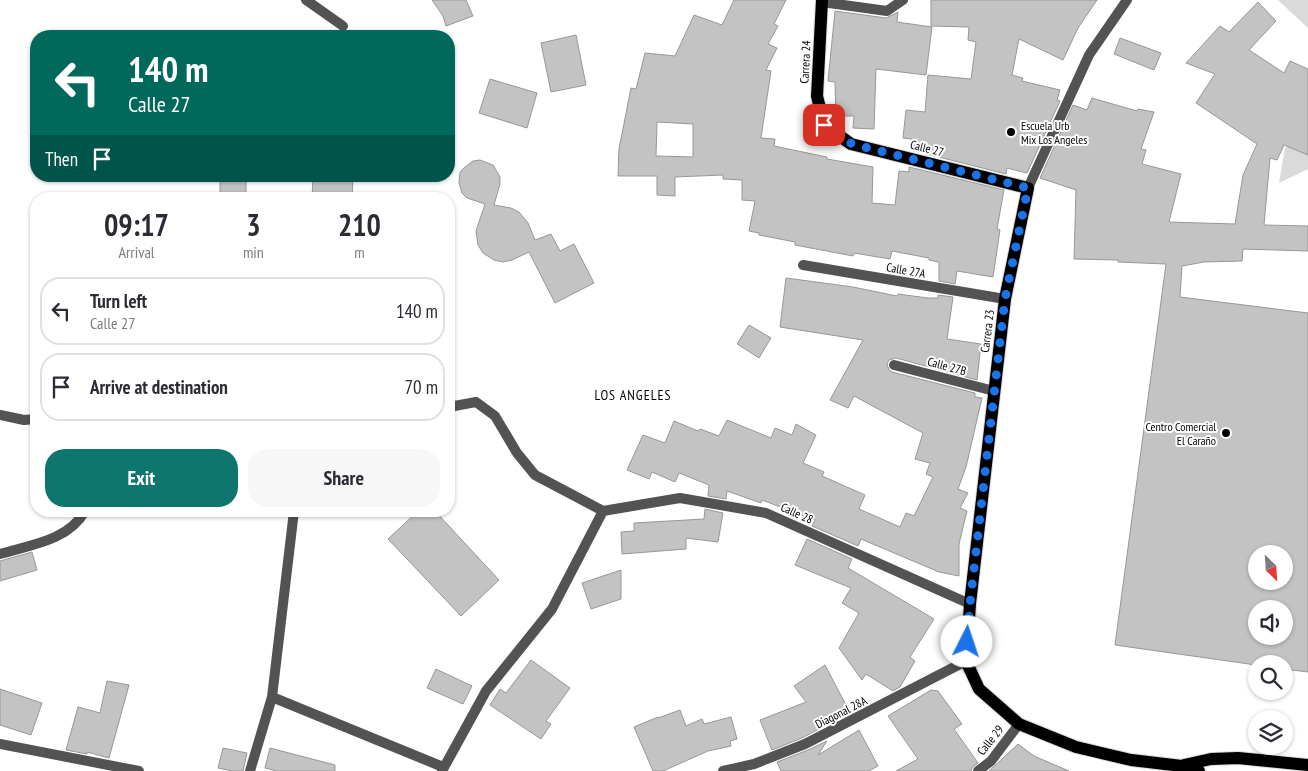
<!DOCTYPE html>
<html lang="en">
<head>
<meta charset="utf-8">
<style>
  body { margin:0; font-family:"PT Sans Narrow",sans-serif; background:#f7f7f7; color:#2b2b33; height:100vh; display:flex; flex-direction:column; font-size:19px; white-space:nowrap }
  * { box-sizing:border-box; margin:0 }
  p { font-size:16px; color:#7c7c81 }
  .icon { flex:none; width:28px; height:28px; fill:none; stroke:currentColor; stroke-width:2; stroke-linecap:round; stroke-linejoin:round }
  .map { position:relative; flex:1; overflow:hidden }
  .details { position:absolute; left:30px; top:192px; width:425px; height:325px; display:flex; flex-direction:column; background:#fff; border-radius:20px; box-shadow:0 1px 4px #0004 }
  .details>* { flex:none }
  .banner { position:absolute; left:30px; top:30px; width:425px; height:152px; border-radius:20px; box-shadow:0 1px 4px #0004; background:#00695c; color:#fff; overflow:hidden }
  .needle { width:32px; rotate:155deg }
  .controls { position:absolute; left:1248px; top:545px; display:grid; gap:10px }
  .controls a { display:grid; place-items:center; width:45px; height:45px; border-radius:50%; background:#fff; box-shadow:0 1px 4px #0004; font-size:25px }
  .pin { position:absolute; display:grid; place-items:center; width:42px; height:42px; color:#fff; margin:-21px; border-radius:10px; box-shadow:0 2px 8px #0006 }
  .me { position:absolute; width:55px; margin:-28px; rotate:4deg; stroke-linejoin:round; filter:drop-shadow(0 0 4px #0008) }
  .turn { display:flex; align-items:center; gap:18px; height:105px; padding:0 15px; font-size:22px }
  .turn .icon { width:65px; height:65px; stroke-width:2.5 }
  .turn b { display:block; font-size:35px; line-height:42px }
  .then { display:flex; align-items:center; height:48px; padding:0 15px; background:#0003; gap:10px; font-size:19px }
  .eta { display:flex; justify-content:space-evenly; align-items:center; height:85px; text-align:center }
  .eta b { font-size:30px; font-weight:700; line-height:35px }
  .action { display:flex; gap:10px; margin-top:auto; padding:10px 15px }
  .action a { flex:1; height:58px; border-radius:20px; background:#0f766e; color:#fff; font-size:20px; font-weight:700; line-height:58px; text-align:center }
  .action a+a { background:#f7f7f7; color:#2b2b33 }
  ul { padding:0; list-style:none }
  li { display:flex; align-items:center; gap:15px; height:68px; margin:0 10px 8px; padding:0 5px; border:2px solid #e1e1e2; border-radius:20px }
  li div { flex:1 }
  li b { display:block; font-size:19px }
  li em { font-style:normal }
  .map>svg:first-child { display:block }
  .green { fill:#dadada }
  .building { fill:#c3c3c3; stroke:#979797; fill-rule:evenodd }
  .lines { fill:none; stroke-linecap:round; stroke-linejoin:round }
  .primary-casing { stroke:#dbdbdb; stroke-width:14 }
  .service { stroke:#535353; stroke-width:10 }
  .minor { stroke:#535353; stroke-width:10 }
  .primary { stroke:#000; stroke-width:12 }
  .route { stroke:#1a73e8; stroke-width:9; stroke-dasharray:0 16.2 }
  .poi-dot { fill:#000; stroke:#fff; stroke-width:2 }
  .labels { text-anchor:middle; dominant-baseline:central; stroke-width:4; stroke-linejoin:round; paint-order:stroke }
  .street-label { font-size:12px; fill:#000; stroke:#fff }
  .poi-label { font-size:12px; fill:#000; stroke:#fff; text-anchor:start }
  .neighbourhood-label { font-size:14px; letter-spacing:1px; fill:#000; stroke:#fff }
</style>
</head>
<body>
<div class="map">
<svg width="1308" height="771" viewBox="0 0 1308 771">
  <rect width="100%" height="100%" fill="#fff"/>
  <path class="green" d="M1278 0H1308V28Z
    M1308 135V169L1279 183 1285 148Z"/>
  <path class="building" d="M432 0H466L473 16 446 26 443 16Z
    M734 0H786L774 24 778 26 768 44 777 48 766 70 771 71 761 138 775 139 774 146 827 157V159L873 167 872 203 895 205 899 171 909 172V167L1004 190 997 229 1000 230 993 277 957 271 955 284 939 281V262L929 260V258L892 251 890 259 854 253 853 256 795 245V242L759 235V233L749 231 755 201 742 200V180L723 179V175L675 177V196L657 195V176H618L619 149 631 88 636 89 645 53 675 56 694 15 722 25ZM657 122 693 124V157L656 156Z
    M931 0H1097L1078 28 1063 60 1019 39 1012 75 1023 78 1022 81 1060 90 1057 100 1060 101 1027 173 1007 168 1006 174 911 150 912 139 903 138 906 110 925 112 928 75 971 79 976 42 968 40 969 27 931 26Z
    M1258 2 1276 21 1249 50 1284 73 1290 61 1308 69V155L1284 145 1277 160 1270 158 1264 225 1308 226V251L1243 249 1242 261 1204 262 1182 266 1180 297 1308 313V672L1284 669V664H1256V665L1115 645 1166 264 1118 262V260L1074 259 1076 190 1040 178 1073 105 1087 110 1092 98 1137 111 1138 109 1154 112 1141 149 1146 150 1142 164 1181 174 1169 222 1235 224 1243 175 1257 144 1196 103 1215 74 1186 63 1220 26 1229 32ZM1256 554H1284V581H1256ZM1256 609H1284V636H1256Z
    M835 11 886 18 898 12 897 22 932 27 926 75 876 69 874 129 853 128 854 116H836L835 82 828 81Z
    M576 35 586 85 551 92 541 43Z
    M1120 38 1161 53 1154 70 1114 54Z
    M490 79 537 93 527 128 479 113Z
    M480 160 493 165 500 177V184L494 205 511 208 519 212 528 223 535 240 551 234 560 251 574 244 594 283 555 303 529 252 512 260 503 262 494 260 483 253 478 245 476 231 485 204 467 198 462 193 459 183 460 172 465 167 473 161Z
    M220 176H246V199H220Z
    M313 176H353L352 199H312Z
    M786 278 853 287 897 296 898 294 928 298H938V295L953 297 947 339 981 344 977 380 896 358 889 360 887 364 889 370 892 372 975 393V397L982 398 966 467 958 489 968 493 960 508 967 511 959 544V576L939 572 861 539 858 546 812 526 815 520 762 500 761 503 727 491 726 499 708 496 709 485 679 473 675 482 652 472 649 479 627 470 643 435 665 443 674 421 698 431 700 429 719 436 727 420 771 438 775 428 792 435 796 424 816 435 803 463 824 472 822 476 865 495 859 509 900 527 906 513 914 516 933 477 926 474 930 463 915 459 923 433 854 396 848 408 830 400 863 340 780 327Z
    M749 325 771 338 759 358 737 344Z
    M705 509 723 513 718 542 686 538V549L622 554 621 532 634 531V523L704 519Z
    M418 511H435L499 580 461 616 388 539Z
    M807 539 852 559 848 568 934 619 910 657 915 661 900 687 893 691 866 674 862 680 839 648 859 613 842 603 851 588 795 565Z
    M32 552 37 570 0 581V561Z
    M621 570V599L591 609 582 583Z
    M531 660 570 688 546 721 551 724 541 739 490 705 500 689 506 693Z
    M825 665 847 707 840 718 802 738 772 750 760 720 806 702 794 686Z
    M436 669 472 686 463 704 427 688Z
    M107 681 129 685 109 758 87 752V754L66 750 78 707 100 713Z
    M0 689 42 703 31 735 0 725Z
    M931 690 938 691 962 724 954 729 978 763 972 768 971 771H896L918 759 888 716Z
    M680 710 686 726 702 719 704 724 731 717 737 739 730 741 731 746 708 751 663 771H653L634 727 658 717V718Z
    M859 730 878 766 869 771H781L777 762 808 750 827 741 818 755Z
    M1018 744 1034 756 1069 771H989Z
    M223 748 247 753 243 771H232L218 768Z
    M270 748 335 765V771H277L265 768Z"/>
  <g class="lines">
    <g class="primary-casing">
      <path id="primary" d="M822 0 817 96 824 125 851 144 1028 188 1005 299 970 604 966 661 979 689 1019 724 1076 747 1131 760 1182 766 1199 771
        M1184 765 1211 759 1238 758 1308 765"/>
    </g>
    <path class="service" d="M306 0 343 26"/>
    <path class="minor" d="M822 2 887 11 903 0
      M1028 188 1089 55 1127 0
      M803 265 1005 299
      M894 365 994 391
      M449 407 476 402 495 416 517 453 535 475 603 511
      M0 415 24 420 36 419
      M603 511 680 498 766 513 970 604
      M0 554C30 545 68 541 85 511
      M272 697 443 767
      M0 744 139 771
      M250 771 272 697 294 511
      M442 771 486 691 552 609 603 511
      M723 771 754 764 805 744 966 661
      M978 771 991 761 1019 724"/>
    <use href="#primary" class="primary"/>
  </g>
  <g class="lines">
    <path class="route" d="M824 125 852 144 1028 188 1005 299 970 604 967 642"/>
  </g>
  <g class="poi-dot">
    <circle cx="1011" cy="132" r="5"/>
    <circle cx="1226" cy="433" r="5"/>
  </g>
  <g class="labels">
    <g class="street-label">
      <text transform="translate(805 62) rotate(-87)">Carrera 24</text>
      <text transform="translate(927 148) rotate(14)">Calle 27</text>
      <text transform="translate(906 270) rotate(10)">Calle 27A</text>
      <text transform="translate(987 331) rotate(-83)">Carrera 23</text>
      <text transform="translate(947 366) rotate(15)">Calle 27B</text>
      <text transform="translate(797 513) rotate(24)">Calle 28</text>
      <text transform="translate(841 712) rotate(-27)">Diagonal 28A</text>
      <text transform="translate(990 740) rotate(-51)">Calle 29</text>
    </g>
    <g class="poi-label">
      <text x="1021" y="125">Escuela Urb<tspan x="1021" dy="14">Mix Los Angeles</tspan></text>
      <text x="1216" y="426" text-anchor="end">Centro Comercial<tspan x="1216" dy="14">El Caraño</tspan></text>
    </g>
    <g class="neighbourhood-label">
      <text x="633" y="395">LOS ANGELES</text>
    </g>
  </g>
</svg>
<div class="controls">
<a><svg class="needle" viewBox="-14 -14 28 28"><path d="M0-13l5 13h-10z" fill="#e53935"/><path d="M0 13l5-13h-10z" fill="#7c7c81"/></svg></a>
<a><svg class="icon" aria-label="sound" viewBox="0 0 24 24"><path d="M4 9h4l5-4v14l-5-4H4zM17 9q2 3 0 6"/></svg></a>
<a><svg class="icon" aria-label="search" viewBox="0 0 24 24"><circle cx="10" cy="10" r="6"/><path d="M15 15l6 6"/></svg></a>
<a><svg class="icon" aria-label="layers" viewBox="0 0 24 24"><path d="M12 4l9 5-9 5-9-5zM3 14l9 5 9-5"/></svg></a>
</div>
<div class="pin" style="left:824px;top:125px;background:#d93025"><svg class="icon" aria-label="arrive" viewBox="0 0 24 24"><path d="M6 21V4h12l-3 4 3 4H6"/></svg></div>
<svg class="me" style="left:967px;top:642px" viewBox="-20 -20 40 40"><circle r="19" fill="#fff"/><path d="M0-13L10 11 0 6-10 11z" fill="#1a73e8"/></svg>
<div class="banner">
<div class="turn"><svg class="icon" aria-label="left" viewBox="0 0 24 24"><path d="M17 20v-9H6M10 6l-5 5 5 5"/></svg><div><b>140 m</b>Calle 27</div></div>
<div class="then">Then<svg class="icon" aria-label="arrive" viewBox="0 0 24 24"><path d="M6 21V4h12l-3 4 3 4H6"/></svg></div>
</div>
<section class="details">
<div class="eta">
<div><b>09:17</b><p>Arrival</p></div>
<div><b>3</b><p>min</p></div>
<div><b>210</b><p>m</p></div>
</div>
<ul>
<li><svg class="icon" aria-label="left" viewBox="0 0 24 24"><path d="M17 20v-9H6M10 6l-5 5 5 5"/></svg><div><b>Turn left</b><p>Calle 27</p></div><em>140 m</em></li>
<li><svg class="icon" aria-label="arrive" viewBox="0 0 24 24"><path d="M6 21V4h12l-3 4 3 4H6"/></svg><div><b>Arrive at destination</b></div><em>70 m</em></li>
</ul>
<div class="action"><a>Exit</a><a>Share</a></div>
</section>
</div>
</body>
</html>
